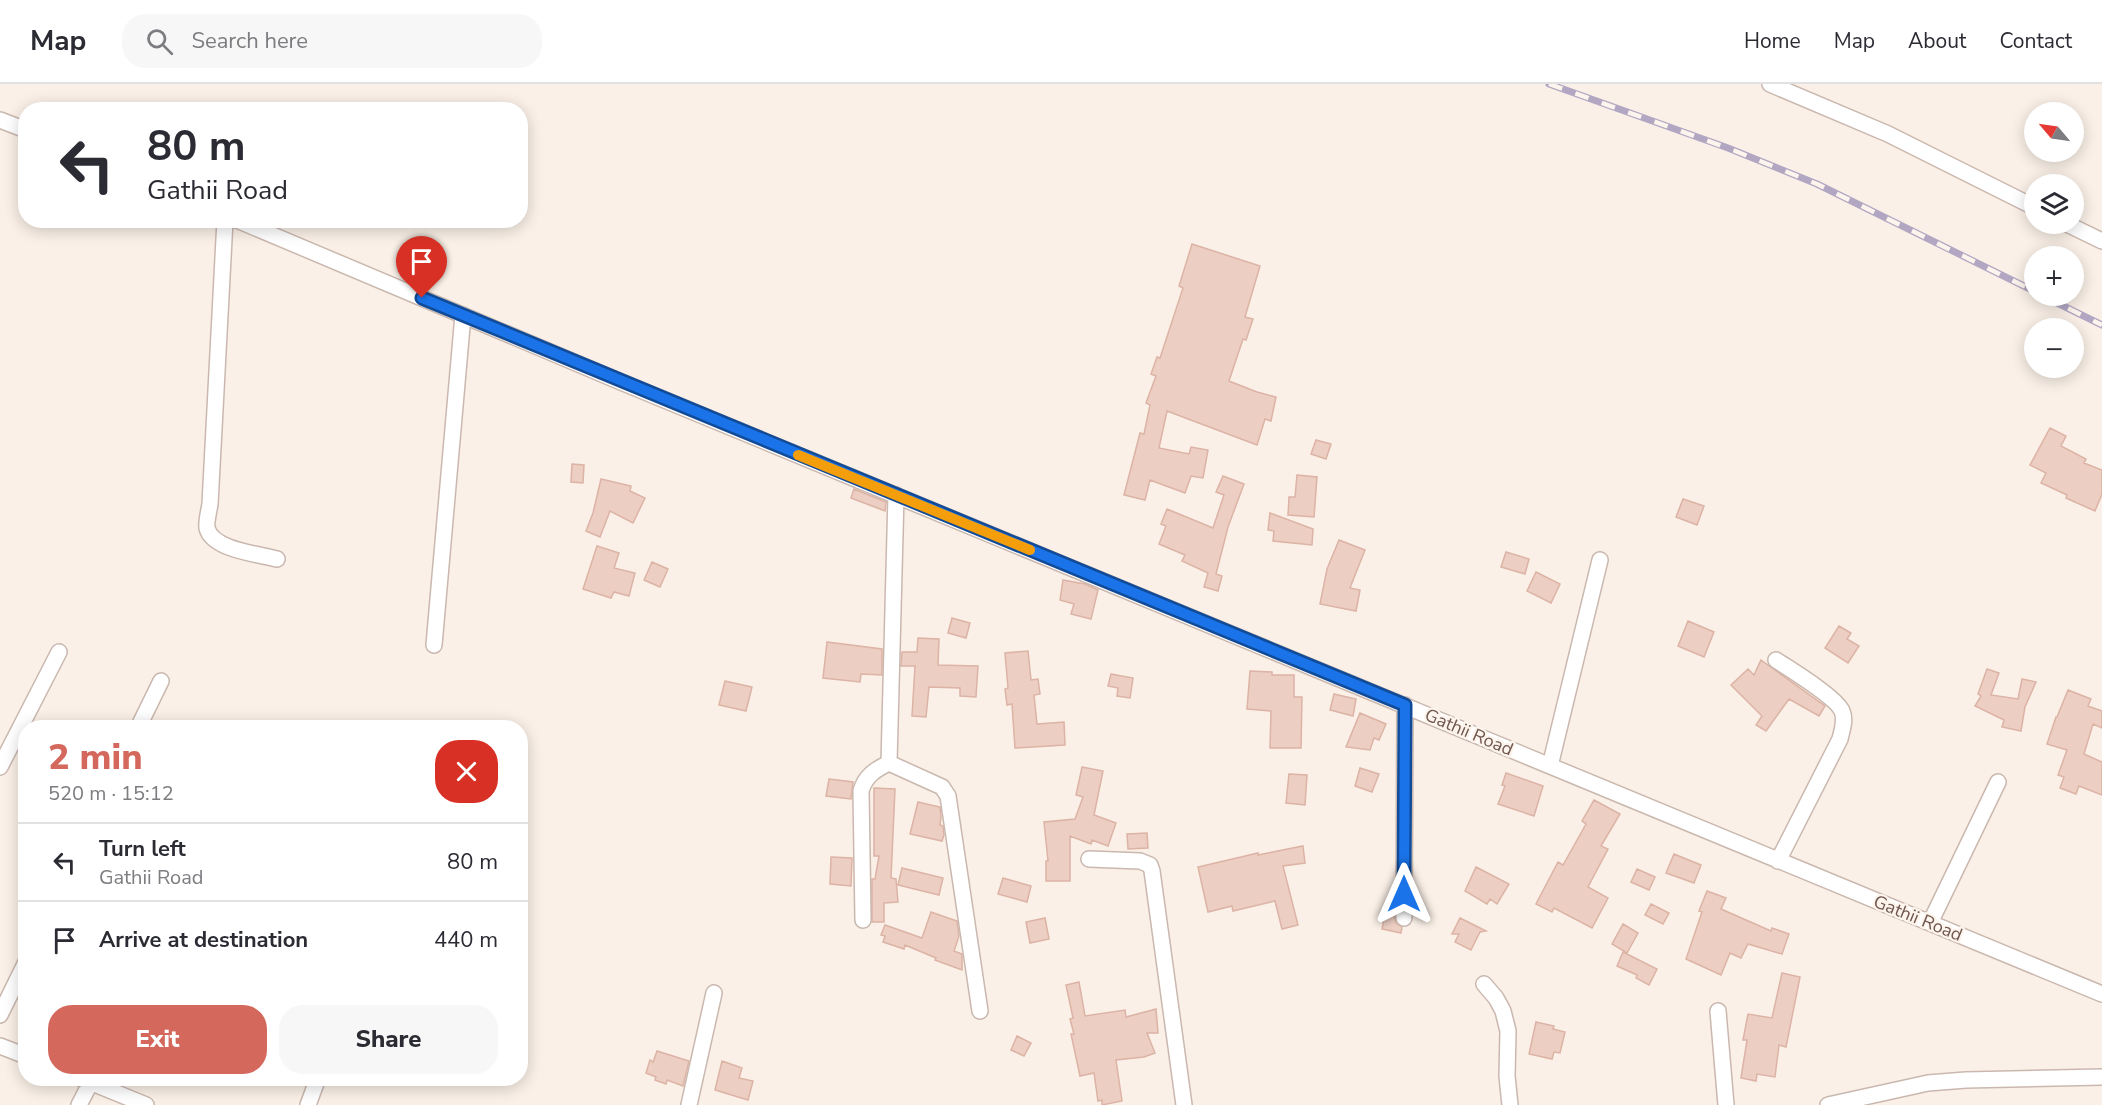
<!DOCTYPE html>
<html lang="en">
<head>
<meta charset="utf-8">
<style>
  body { margin:0; font-family:"Nunito Sans",sans-serif; background:#f7f7f7; color:#2b2b33; height:100vh; display:flex; flex-direction:column; font-size:22px; white-space:nowrap }
  * { box-sizing:border-box; margin:0 }
  p { font-size:20px; color:#7c7c81 }
  .icon { flex:none; width:33px; height:33px; fill:none; stroke:currentColor; stroke-width:2; stroke-linecap:round; stroke-linejoin:round }
  .map { position:relative; flex:1; overflow:hidden }
  .details { position:absolute; left:18px; top:636px; width:510px; height:366px; display:flex; flex-direction:column; background:#fff; border-radius:24px; box-shadow:0 3px 15px #0003 }
  .details>* { flex:none }
  .banner { position:absolute; left:18px; top:18px; width:510px; height:126px; border-radius:24px; box-shadow:0 3px 15px #0003; background:#fff; color:#2b2b33; overflow:hidden }
  .needle { width:39px; rotate:299deg }
  .controls { position:absolute; left:2024px; top:18px; display:grid; gap:12px }
  .controls a { display:grid; place-items:center; width:60px; height:60px; border-radius:50%; background:#fff; box-shadow:0 3px 15px #0003; font-size:30px }
  .pin { position:absolute; display:grid; place-items:center; width:51px; height:51px; color:#fff; margin:-62px -26px; border-radius:50% 50% 50% 0; rotate:-45deg; box-shadow:0 0 6px #0007 }
  .pin .icon { rotate:45deg }
  .me { position:absolute; width:66px; margin:-33px; rotate:0deg; stroke-linejoin:round; filter:drop-shadow(0 0 4px #0008) }
  .turn { display:flex; align-items:center; gap:21px; height:126px; padding:0 30px; font-size:27px }
  .turn .icon { width:78px; height:78px; stroke-width:2.5 }
  .turn b { display:block; font-size:42px; line-height:51px }
  .round { display:grid; place-items:center; flex:none; width:63px; height:63px; border-radius:24px; background:#f7f7f7 }
  .head { display:flex; align-items:center; justify-content:space-between; height:102px; padding:0 30px }
  h1 { font-size:36px; font-weight:800; line-height:45px; color:#d4685c }
  .primary-button { display:flex; gap:12px; margin-top:auto; padding:12px 30px }
  .primary-button a { flex:1; height:69px; border-radius:24px; background:#d4685c; color:#fff; font-size:24px; font-weight:800; line-height:69px; text-align:center }
  .primary-button a+a { background:#f7f7f7; color:#2b2b33 }
  ul { padding:0; list-style:none }
  li { display:flex; align-items:center; gap:18px; height:78px; padding:0 30px; border-top:2px solid #e1e1e2 }
  li div { flex:1 }
  li b { display:block; font-size:22px }
  li em { font-style:normal }
  header { display:flex; align-items:center; gap:36px; box-sizing:border-box; height:84px; padding:0 30px; background:#fff; border-bottom:2px solid #e1e1e2 }
  header strong { font-size:28px }
  nav { display:flex; gap:33px; margin-inline-start:auto; font-size:21px }
  .search { width:420px; height:54px; background:#f7f7f7; display:flex; align-items:center; gap:15px; box-sizing:border-box; padding:0 21px; border-radius:24px; color:#7c7c81; font-size:22px }
  .map>svg:first-child { display:block }
  .building { fill:#eccec2; stroke:#dcb3a5; stroke-width:1.5 }
  .lines { fill:none; stroke-linecap:round; stroke-linejoin:round }
  .street-casing { stroke:#cab8af; stroke-width:18 }
  .street { stroke:#fff; stroke-width:15 }
  .rail-casing { stroke:#b2a7c2; stroke-width:7 }
  .rail { stroke:#fdf5ed; stroke-width:4.5; stroke-dasharray:14; stroke-linecap:butt }
  .route-casing { stroke:#114b97; stroke-width:15 }
  .route { stroke:#1a73e8; stroke-width:10 }
  .slow { stroke:#f59e0b; stroke-width:10 }
  .labels { text-anchor:middle; dominant-baseline:central; stroke-width:4.5; stroke-linejoin:round; paint-order:stroke }
  .street-label { font-size:18px; fill:#70574f; stroke:#fdf5ed }
</style>
</head>
<body>
<header>
<strong>Map</strong>
<div class="search"><svg class="icon" aria-label="search" viewBox="0 0 24 24"><circle cx="10" cy="10" r="6"/><path d="M15 15l6 6"/></svg>Search here</div>
<nav><a>Home</a><a>Map</a><a>About</a><a>Contact</a></nav>
</header>
<div class="map">
<svg width="2102" height="1021" viewBox="0 0 2102 1021">
  <rect width="100%" height="100%" fill="#faf0e7"/>
  <path class="building" d="M1192 160 1260 182 1245 233 1253 235 1246 256 1243 255 1229 297 1257 308 1276 313 1271 337 1265 335 1257 361 1167 327 1159 364 1189 370 1191 363 1208 366 1203 394 1191 392 1185 409 1150 396 1145 416 1124 411 1140 349 1144 350 1150 321 1146 319 1156 292 1151 290 1157 273 1160 274 1183 204 1179 202Z
    M2050 344 2066 352 2061 362 2086 375 2084 379 2102 386V410L2095 427 2066 414 2067 411 2041 399 2046 389 2030 381Z
    M1316 356 1331 360 1326 375 1311 370Z
    M572 380 584 381 583 399 571 398Z
    M1297 391 1317 393 1314 433 1288 431 1289 413H1295Z
    M1223 392 1244 400 1228 443 1216 490 1222 492 1218 507 1204 503 1208 489 1182 477 1185 471 1159 460 1166 442 1161 440 1167 425 1213 444 1224 411 1216 408Z
    M601 395 631 402 630 407 645 414 633 439 610 427 600 453 586 447 593 429Z
    M854 405 886 418 885 427 851 414Z
    M1683 415 1704 422 1697 441 1676 433Z
    M1270 429 1313 445 1312 461 1273 457 1274 447 1268 446Z
    M1339 456 1365 466 1350 504 1360 506 1356 527 1320 520 1327 485Z
    M597 462 619 469 614 484 635 489 629 512 614 508 611 514 583 505Z
    M1506 468 1529 475 1525 490 1501 483Z
    M652 478 668 485 660 503 644 496Z
    M1536 488 1560 500 1551 519 1527 507Z
    M1063 496 1085 500 1098 506 1091 535 1071 530 1074 520 1060 516Z
    M952 534 970 539 966 554 948 549Z
    M1688 537 1714 548 1704 573 1678 562Z
    M1839 542 1851 549 1847 555 1859 562 1848 579 1825 564Z
    M918 554 939 555 938 581 978 582 976 613 960 612V604L929 603 926 633 912 632 915 582H901L902 568H917Z
    M827 558 882 565V591L861 590 860 598 823 594Z
    M1028 567 1031 596 1038 595 1040 610 1034 611 1037 640 1064 638 1065 661 1015 664 1012 620 1007 621 1005 605 1008 604 1005 569Z
    M1761 576 1825 622 1819 632 1789 615 1766 647 1756 641 1762 632 1731 601 1748 585 1754 591Z
    M1987 585 1999 589 1991 611 2018 615 2022 595 2036 598 2025 623 2021 647 2002 643 2004 636 1975 622 1981 612 1978 610Z
    M1250 587 1272 588V591H1294V613H1302L1301 664H1270L1271 627 1247 625Z
    M1111 590 1133 594 1130 614 1117 612 1118 604 1108 602Z
    M725 597 752 603 746 627 719 621Z
    M2068 606 2091 615 2088 622 2102 627V644L2093 640 2084 670 2102 678V711L2079 702 2076 710 2060 704 2064 693 2058 691 2067 666 2047 660 2056 633H2057Z
    M1334 610 1356 615 1353 632 1330 626Z
    M1360 629 1386 640 1379 656 1374 654 1370 666 1346 663Z
    M1082 683 1103 687 1094 731 1116 739 1108 762 1092 756 1091 760 1070 752V797H1046V777H1048L1044 738 1075 735 1083 713 1076 711Z
    M1360 684 1379 690 1372 708 1355 702Z
    M1506 689 1543 702 1534 732 1498 720 1505 702 1502 701Z
    M1289 690 1307 691 1305 721 1286 719Z
    M829 695 853 698 851 715 826 712Z
    M874 704 895 705 891 794 896 795 898 818 884 819V838H872V795H875L879 772H874Z
    M1594 716 1620 730 1601 762 1608 765 1588 803 1608 814 1592 844 1554 824 1552 828 1536 820 1558 778 1563 781 1586 740 1582 737Z
    M918 718 940 723 941 733 940 741 943 742 944 751 942 757 910 750Z
    M1147 749 1148 764 1128 765 1127 750Z
    M1303 762 1305 779 1283 782 1298 841 1282 845 1275 817 1233 827 1232 822 1208 828 1198 783 1258 769V771Z
    M1674 770 1701 781 1694 799 1666 789Z
    M831 773 852 774 851 802 830 800Z
    M1476 783 1509 800 1497 820 1490 815 1487 820 1465 807Z
    M902 784 943 794 939 811 898 801Z
    M1637 785 1655 793 1649 806 1631 798Z
    M1003 794 1031 802 1027 818 998 810Z
    M1707 807 1726 814 1721 825 1771 847 1772 844 1789 850 1782 870 1748 860 1741 874 1730 869 1721 891 1686 875 1702 828 1699 827Z
    M1651 820 1669 829 1663 840 1645 831Z
    M931 828 957 837 959 852 954 867 962 870V886L935 876 936 874 905 861 904 865 883 858 885 852 881 851 885 841 922 854Z
    M1385 830 1394 832 1396 839 1402 843 1401 849 1382 845Z
    M1045 834 1049 855 1030 859 1026 838Z
    M1460 834 1486 847 1480 848 1471 866 1455 858 1459 850H1452Z
    M1623 840 1638 849 1627 869 1612 860Z
    M1623 868 1657 885 1649 901 1636 894 1637 891 1617 882Z
    M1782 889 1800 893 1786 963 1779 961 1775 993 1757 990 1756 997 1741 994 1747 956H1743L1748 930 1772 934Z
    M1079 898 1085 932 1125 926 1126 933 1156 925 1158 949H1147L1155 969 1144 973 1116 976 1122 1017 1102 1021V1016L1098 1017 1094 989 1080 992 1071 950H1074L1070 935 1073 934 1066 901Z
    M1536 938 1554 942 1553 945 1565 948 1560 969 1554 968 1552 975 1529 970Z
    M1017 952 1031 959 1024 972 1011 966Z
    M657 967 689 977 683 1002 667 996 666 1000 655 996 656 993 646 989 650 976 653 978Z
    M722 977 742 984 739 994 753 997 748 1016 715 1006Z"/>
  <g class="lines">
    <g class="street-casing">
      <path id="street" d="M1770 0 1888 50 2034 123
        M0 36 26 46
        M225 136 210 420C209 427 206 437 207 444 212 466 259 470 277 475
        M237 136 621 298 2102 910
        M2067 140 2102 157
        M434 561 463 231
        M1776 576C1791 586 1836 613 1842 627 1846 636 1842 646 1840 655L1778 777
        M138 644 161 597
        M889 679 896 411
        M1550 682 1600 476
        M0 683 59 568
        M1089 775 1140 777 1150 781 1152 787 1184 1021
        M1404 834 1405 621
        M863 836 861 707C865 692 876 685 889 679L942 703 948 712 980 927
        M1930 839 1998 698
        M1484 900 1496 914 1503 927 1508 947 1507 992 1510 1021
        M1718 927 1726 1021
        M0 931 26 878
        M0 962 26 972
        M80 994 146 1021
        M79 1021 93 994
        M308 1021 318 994
        M689 1021 714 909
        M1828 1021 1928 999 1966 996 2102 993"/>
    </g>
    <use href="#street" class="street"/>
    <g class="rail-casing">
      <path id="rail" d="M1549 0 1728 64 1817 100 2034 207
        M2043 212 2102 241"/>
    </g>
    <use href="#rail" class="rail"/>
  </g>
  <g class="lines">
    <g class="route-casing">
      <path id="route" d="M422 214 1405 621 1404 810"/>
    </g>
    <use href="#route" class="route"/>
    <path class="slow" d="M798 371 1030 466"/>
  </g>
  <g class="labels">
    <g class="street-label">
      <text transform="translate(1469 648) rotate(23)">Gathii Road</text>
      <text transform="translate(1918 834) rotate(22)">Gathii Road</text>
    </g>
  </g>
</svg>
<div class="controls">
<a><svg class="needle" viewBox="-14 -14 28 28"><path d="M0-13l5 13h-10z" fill="#e53935"/><path d="M0 13l5-13h-10z" fill="#7c7c81"/></svg></a>
<a><svg class="icon" aria-label="layers" viewBox="0 0 24 24"><path d="M12 4l9 5-9 5-9-5zM3 14l9 5 9-5"/></svg></a>
<a>+</a>
<a>−</a>
</div>
<div class="pin" style="left:422px;top:214px;background:#d93025"><svg class="icon" aria-label="arrive" viewBox="0 0 24 24"><path d="M6 21V4h12l-3 4 3 4H6"/></svg></div>
<svg class="me" style="left:1404px;top:810px" viewBox="-20 -20 40 40"><path d="M0-17L14 15 0 8-14 15z" fill="#1a73e8" stroke="#fff" stroke-width="4"/></svg>
<div class="banner">
<div class="turn"><svg class="icon" aria-label="left" viewBox="0 0 24 24"><path d="M17 20v-9H6M10 6l-5 5 5 5"/></svg><div><b>80 m</b>Gathii Road</div></div>
</div>
<section class="details">
<div class="head"><div><h1>2 min</h1><p>520 m · 15:12</p></div><a class="round" style="background:#d93025;color:#fff"><svg class="icon" aria-label="close" viewBox="0 0 24 24"><path d="M6 6l12 12M18 6L6 18"/></svg></a></div>
<ul>
<li><svg class="icon" aria-label="left" viewBox="0 0 24 24"><path d="M17 20v-9H6M10 6l-5 5 5 5"/></svg><div><b>Turn left</b><p>Gathii Road</p></div><em>80 m</em></li>
<li><svg class="icon" aria-label="arrive" viewBox="0 0 24 24"><path d="M6 21V4h12l-3 4 3 4H6"/></svg><div><b>Arrive at destination</b></div><em>440 m</em></li>
</ul>
<div class="primary-button"><a>Exit</a><a>Share</a></div>
</section>
</div>
</body>
</html>
